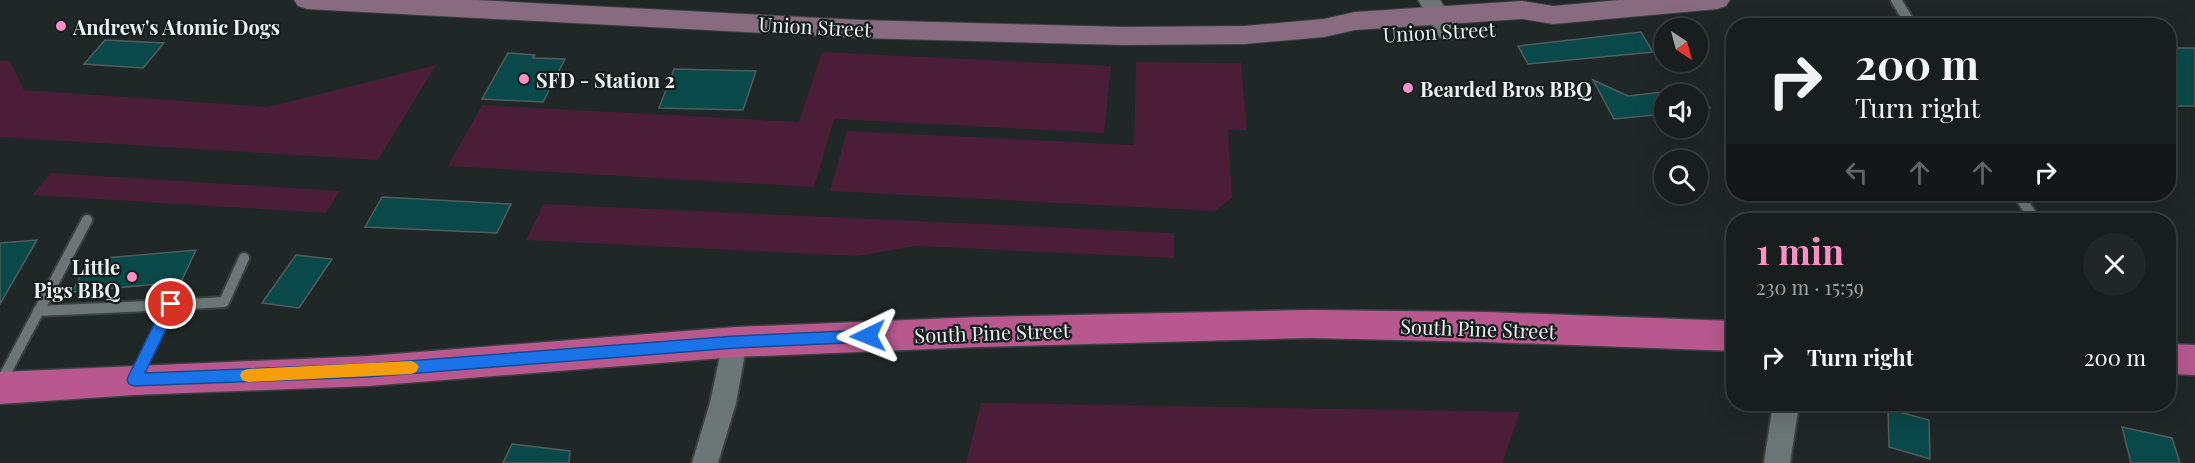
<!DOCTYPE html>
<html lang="en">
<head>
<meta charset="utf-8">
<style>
  body { margin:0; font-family:"Playfair Display",serif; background:#212626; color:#f1f3f6; height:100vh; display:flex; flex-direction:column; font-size:22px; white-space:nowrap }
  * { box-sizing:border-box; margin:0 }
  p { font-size:20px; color:#9fa2a4 }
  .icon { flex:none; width:33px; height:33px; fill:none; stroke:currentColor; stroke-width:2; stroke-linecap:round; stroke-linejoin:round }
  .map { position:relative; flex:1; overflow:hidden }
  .side { position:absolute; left:1726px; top:213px; width:450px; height:198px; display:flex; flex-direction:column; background:#181d1d; border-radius:24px; box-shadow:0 6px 24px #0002,0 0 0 2px #363b3b }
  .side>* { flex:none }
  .banner { position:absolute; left:1726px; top:18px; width:450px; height:183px; border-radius:24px; box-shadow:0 6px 24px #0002,0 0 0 2px #363b3b; background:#181d1d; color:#f1f3f6; overflow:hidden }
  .needle { width:39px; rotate:144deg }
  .buttons { position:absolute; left:1654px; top:18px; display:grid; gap:12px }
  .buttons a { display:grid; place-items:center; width:54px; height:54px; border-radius:50%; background:#181d1d; box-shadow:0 6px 24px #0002,0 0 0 2px #363b3b; font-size:30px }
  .pin { position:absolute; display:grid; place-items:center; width:51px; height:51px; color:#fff; margin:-26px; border:3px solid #fff; border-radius:50%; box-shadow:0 2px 6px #0007 }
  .me { position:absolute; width:66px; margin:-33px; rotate:268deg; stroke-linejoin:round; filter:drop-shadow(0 0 4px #0008) }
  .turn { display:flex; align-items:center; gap:21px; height:126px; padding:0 30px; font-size:27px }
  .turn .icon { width:78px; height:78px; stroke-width:2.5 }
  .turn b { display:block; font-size:42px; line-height:51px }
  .lanes { display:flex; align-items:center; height:57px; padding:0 30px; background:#0003; justify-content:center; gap:30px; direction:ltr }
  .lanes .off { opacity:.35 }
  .round { display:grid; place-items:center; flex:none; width:63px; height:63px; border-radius:32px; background:#212626 }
  .head { display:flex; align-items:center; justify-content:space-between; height:102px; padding:0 30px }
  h1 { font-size:36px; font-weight:700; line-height:45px; color:#fa8fc6 }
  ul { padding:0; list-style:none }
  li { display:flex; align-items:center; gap:18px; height:84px; padding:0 30px }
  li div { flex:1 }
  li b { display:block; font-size:22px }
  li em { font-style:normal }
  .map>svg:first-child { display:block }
  .green { fill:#4c1d37 }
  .building { fill:#0a494a; stroke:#535c5c; stroke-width:1.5 }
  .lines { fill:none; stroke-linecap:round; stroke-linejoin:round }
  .service-casing { stroke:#3b4141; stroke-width:14 }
  .minor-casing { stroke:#3b4141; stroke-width:4 }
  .tertiary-casing { stroke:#3b4141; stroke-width:3 }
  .secondary-casing { stroke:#3b4141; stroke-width:2 }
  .trunk-casing { stroke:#3b4141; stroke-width:3 }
  .service { stroke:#6d7676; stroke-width:10 }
  .minor { fill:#6d7676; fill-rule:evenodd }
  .tertiary { fill:#6d7676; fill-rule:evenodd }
  .secondary { fill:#896b7f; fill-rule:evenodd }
  .trunk { fill:#b8588f; fill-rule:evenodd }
  .route { fill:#1a73e8; stroke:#114b97; stroke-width:1.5 }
  .slow { fill:#f59e0b }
  .poi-dot { fill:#fa8fc6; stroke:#171e1e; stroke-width:2 }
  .labels { text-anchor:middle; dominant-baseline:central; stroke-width:4.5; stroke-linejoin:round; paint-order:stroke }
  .poi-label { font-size:20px; font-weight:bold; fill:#ebf0ef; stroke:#171e1e; text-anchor:start }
  .street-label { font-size:20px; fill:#ebf0ef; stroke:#171e1e }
</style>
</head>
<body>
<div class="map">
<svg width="2195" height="463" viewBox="0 0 2195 463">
  <rect width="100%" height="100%" fill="#202727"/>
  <path class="green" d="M822 52 1111 66 1104 133 834 119 814 187 448 166 482 105 799 122Z
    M0 61H10L24 90 268 107 436 65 378 160 0 137Z
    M1136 62 1241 63 1247 130H1228L1232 198 1215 211 830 191 847 131 1134 145Z
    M51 173 340 191 326 213 32 195Z
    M543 204 1174 233V258L916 246 856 256 526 240Z
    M981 403 1520 412 1502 463H966Z"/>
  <path class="building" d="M1641 32 1653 52 1528 64 1518 46Z
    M105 40 164 43 143 68 84 64Z
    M2169 48H2195V106H2169Z
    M508 53 535 55 533 58 565 59 543 102 482 99Z
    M674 69 756 71 743 110 659 108Z
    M1593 80 1628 96 1697 88 1710 108 1698 110V94H1665V114L1614 119Z
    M382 197 511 204 497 233 365 227Z
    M37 240 0 304V243Z
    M196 250 181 282 72 292 82 273 99 271 105 258Z
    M296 255 332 259 299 308 262 303Z
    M1888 409 1929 420 1930 459 1889 447Z
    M2122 427 2172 438 2180 463H2131Z
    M512 444 570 451 569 463H503Z"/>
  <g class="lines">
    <g class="service-casing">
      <path id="service" d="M1896 0 1912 26
        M2018 194 2035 220
        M171 305 224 302 244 258
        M38 311 171 305 136 377
        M0 384 87 220"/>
    </g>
    <g class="minor-casing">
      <path id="minor" d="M735 332 744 335 747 342 736 403 718 463H692L710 403 723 342 726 335Z
        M1773 404H1799L1790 463H1764Z"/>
    </g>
    <g class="tertiary-casing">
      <path id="tertiary" d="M1418 0H1440L1460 32 1456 38 1448 40 1440 38Z"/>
    </g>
    <g class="secondary-casing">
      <path id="secondary" d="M294 0H476L860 20 1124 27 1245 26 1324 19 1355 12 1522 1 1553 6 1620 0H1730L1726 6 1717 9 1553 24 1522 19 1355 30 1324 37 1245 44 1124 45 860 38 307 9 298 6Z"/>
    </g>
    <g class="trunk-casing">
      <path id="trunk" d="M1310 310 1487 312 1734 321V351L1487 342 1310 338 978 347 735 357 368 386 134 395 0 404V372L368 356 735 327 978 317Z
        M2169 344 2195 345V375L2169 374Z"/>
    </g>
    <use href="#service" class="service"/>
    <use href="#minor" class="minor"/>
    <use href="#tertiary" class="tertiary"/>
    <use href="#secondary" class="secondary"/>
    <use href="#trunk" class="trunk"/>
  </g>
  <path class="route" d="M171 299 176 300 178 304 145 373 368 364 735 336 868 330 873 332 875 336 873 340 868 342 735 348 368 377 134 386 129 384 127 380 129 375 166 300Z"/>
  <path class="slow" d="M411 361 416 363 419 367 416 372 411 374 248 382 242 380 240 375 242 371 248 369Z"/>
  <g class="poi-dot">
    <circle cx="61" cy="26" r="6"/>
    <circle cx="524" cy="79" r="6"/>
    <circle cx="1408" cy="88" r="6"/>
    <circle cx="132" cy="277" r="6"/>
  </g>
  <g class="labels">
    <g class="poi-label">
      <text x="73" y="26">Andrew's Atomic Dogs</text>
      <text x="536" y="79">SFD - Station 2</text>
      <text x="1420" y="88">Bearded Bros BBQ</text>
      <text x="120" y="266" text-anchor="end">Little<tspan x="120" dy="23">Pigs BBQ</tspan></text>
    </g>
    <g class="street-label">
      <text transform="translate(815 26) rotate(3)">Union Street</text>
      <text transform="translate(1439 31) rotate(-3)">Union Street</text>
      <text transform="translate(1478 328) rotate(2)">South Pine Street</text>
      <text transform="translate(992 332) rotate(-2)">South Pine Street</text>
    </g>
  </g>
</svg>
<div class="buttons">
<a><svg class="needle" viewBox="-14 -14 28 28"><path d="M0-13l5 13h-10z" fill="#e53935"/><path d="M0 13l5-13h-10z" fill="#9fa2a4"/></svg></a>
<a><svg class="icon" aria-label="sound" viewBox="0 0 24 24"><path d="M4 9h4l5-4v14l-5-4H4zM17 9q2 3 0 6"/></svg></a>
<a><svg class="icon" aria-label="search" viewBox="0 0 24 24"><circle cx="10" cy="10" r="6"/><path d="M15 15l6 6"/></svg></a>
</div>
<div class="pin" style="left:171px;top:304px;background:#d93025"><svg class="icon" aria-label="arrive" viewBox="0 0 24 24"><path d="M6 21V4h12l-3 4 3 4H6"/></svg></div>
<svg class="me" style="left:868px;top:336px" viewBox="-20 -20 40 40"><path d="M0-17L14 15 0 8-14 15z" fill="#1a73e8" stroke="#fff" stroke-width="4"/></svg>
<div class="banner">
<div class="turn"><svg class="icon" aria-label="right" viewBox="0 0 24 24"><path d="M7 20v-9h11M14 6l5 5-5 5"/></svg><div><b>200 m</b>Turn right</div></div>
<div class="lanes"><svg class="icon off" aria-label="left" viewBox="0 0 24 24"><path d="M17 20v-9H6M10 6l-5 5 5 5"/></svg><svg class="icon off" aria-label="ahead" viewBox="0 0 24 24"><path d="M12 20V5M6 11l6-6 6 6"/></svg><svg class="icon off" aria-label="ahead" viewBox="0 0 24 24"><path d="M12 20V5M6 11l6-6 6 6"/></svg><svg class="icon" aria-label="right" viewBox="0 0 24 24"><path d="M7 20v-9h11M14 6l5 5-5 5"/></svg></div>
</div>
<section class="side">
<div class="head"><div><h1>1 min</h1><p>230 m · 15:59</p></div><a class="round"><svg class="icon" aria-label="close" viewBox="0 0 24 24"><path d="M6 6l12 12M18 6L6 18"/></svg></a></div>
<ul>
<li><svg class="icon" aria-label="right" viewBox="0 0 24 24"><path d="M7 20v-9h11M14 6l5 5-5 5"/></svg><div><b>Turn right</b></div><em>200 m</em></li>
</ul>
</section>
</div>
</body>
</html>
